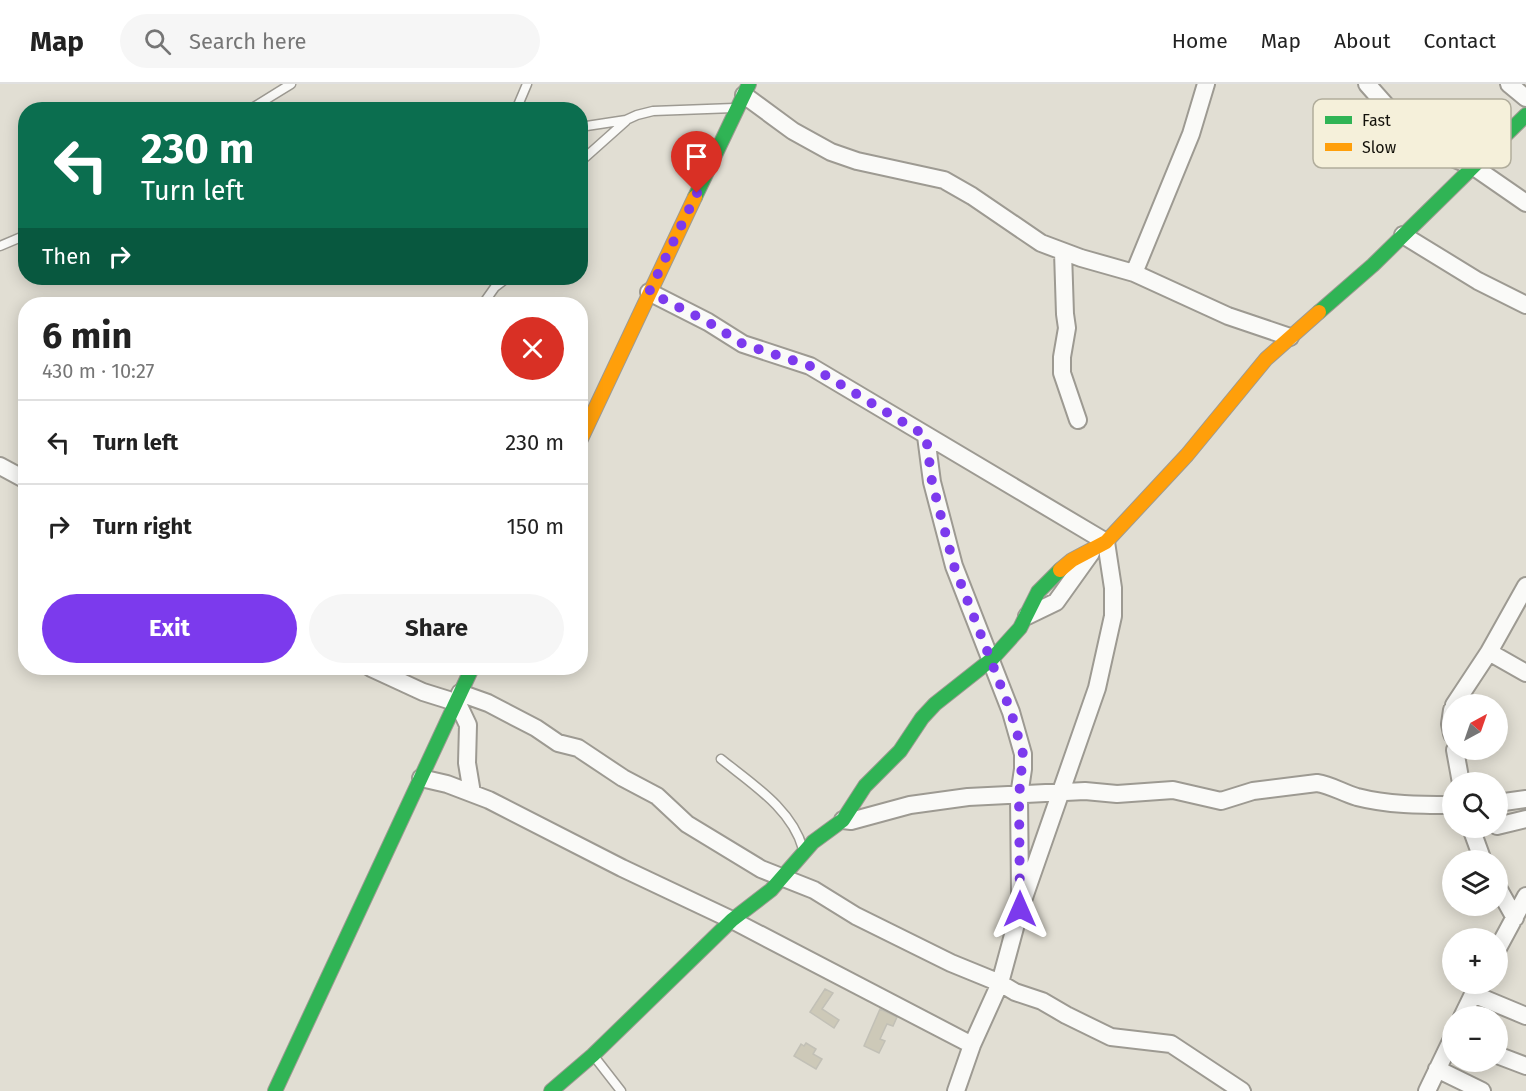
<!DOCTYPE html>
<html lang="en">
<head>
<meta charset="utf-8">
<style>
  body { margin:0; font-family:"Fira Sans",sans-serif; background:#f6f6f6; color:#222; height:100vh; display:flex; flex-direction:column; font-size:22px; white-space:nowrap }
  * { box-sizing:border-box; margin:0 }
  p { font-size:20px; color:#767676 }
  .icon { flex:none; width:33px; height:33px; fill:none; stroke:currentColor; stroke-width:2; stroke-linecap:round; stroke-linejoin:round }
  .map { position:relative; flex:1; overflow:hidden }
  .sheet { position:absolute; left:18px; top:213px; width:570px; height:378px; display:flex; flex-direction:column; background:#fff; border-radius:24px; box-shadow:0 3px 15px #0003 }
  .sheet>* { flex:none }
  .top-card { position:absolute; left:18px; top:18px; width:570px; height:183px; border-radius:24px; box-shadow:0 3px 15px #0003; background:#0b6e4f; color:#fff; overflow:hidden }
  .needle { width:39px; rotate:40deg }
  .fabs { position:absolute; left:1442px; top:610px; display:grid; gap:12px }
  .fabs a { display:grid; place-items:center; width:66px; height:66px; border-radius:50%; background:#fff; box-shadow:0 3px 15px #0003; font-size:30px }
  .pin { position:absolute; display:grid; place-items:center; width:51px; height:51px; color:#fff; margin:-62px -26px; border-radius:50% 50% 50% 0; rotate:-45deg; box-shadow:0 0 6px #0007 }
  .pin .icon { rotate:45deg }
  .me { position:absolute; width:66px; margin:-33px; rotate:0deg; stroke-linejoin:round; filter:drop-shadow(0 0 4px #0008) }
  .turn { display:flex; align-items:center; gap:21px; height:126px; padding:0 24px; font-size:27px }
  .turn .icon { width:78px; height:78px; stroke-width:2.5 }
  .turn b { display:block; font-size:42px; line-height:51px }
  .then { display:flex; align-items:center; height:57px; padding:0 24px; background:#0003; gap:12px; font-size:22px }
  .round { display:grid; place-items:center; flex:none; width:63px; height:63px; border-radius:32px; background:#f6f6f6 }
  .head { display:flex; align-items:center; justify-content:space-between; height:102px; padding:0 24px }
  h1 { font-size:36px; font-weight:700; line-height:45px }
  .button { display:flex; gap:12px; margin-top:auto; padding:12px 24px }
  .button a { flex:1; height:69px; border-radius:36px; background:#7c3aed; color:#fff; font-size:24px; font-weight:700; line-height:69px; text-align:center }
  .button a+a { background:#f6f6f6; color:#222 }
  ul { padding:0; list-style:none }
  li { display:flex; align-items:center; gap:18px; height:84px; padding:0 24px; border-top:2px solid #e0e0e0 }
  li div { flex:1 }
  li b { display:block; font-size:22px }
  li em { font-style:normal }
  header { display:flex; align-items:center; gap:36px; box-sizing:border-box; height:84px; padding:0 30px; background:#fff; border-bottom:2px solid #e0e0e0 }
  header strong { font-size:28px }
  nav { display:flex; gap:33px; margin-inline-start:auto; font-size:21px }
  .search { width:420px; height:54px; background:#f6f6f6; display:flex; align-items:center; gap:15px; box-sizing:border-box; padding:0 21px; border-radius:33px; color:#767676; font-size:22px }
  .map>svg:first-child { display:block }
  .building { fill:#cdc9b8; stroke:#c2c0b6; stroke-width:1.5 }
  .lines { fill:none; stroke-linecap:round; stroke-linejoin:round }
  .lane-casing { stroke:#9d9a92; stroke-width:11 }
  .street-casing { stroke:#9d9a92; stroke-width:20 }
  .fast-casing { stroke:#9d9a92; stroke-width:16 }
  .slow-casing { stroke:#9d9a92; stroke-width:16 }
  .lane { stroke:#fafaf8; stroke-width:8 }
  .street { stroke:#fafaf8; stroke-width:16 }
  .fast { stroke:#30b455; stroke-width:14 }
  .slow { stroke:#ff9f0a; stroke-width:14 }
  .route { stroke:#7c3aed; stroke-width:10; stroke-dasharray:0 18 }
  .key { fill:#f5f0da; stroke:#b1ad9c; stroke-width:1.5 }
  .key-label { font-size:16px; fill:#13110a }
</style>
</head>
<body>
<header>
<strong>Map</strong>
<div class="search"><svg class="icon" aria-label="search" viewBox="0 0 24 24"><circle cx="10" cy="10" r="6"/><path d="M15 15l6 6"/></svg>Search here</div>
<nav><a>Home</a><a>Map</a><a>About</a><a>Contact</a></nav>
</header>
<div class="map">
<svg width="1526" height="1007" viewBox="0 0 1526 1007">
  <rect width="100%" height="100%" fill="#e1ded3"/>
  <path class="building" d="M825 905 833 909 822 925 839 936 834 944 810 928Z
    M880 925 897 933 893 942 887 940 880 955 885 957 879 969 864 962Z
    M806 959 816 965 813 970 822 975 816 985 794 972 801 960 804 962Z"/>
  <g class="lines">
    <g class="lane-casing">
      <path id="lane" d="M249 26 291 0
        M516 26 527 0
        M580 43 626 36 637 31 653 27 734 24
        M580 78 626 37
        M0 162 26 151
        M483 220 495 203 507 194
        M721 675C752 700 792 725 803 765
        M593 971 621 1007"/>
    </g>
    <g class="street-casing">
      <path id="street" d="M1367 0 1414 53 1436 67 1474 83 1526 119
        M1509 0 1526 14
        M744 11 793 47 831 68 857 77 944 96 972 112 1041 159 1081 174 1134 189 1228 232 1290 253
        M1403 151 1478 197 1526 221
        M1063 168 1065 230 1067 244 1062 273V289L1078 336
        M1134 189 1191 50 1206 0
        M649 208 708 238 743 260 810 282 1106 458 1113 504V532L1097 604 1020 825 1000 899 972 961 956 1007
        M926 352 932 398 954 482 1011 628 1023 670V685L1019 712 1020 809
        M0 382 26 396
        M1027 532 1056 518 1091 469
        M1489 568 1526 589
        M371 584 423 608 455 618 460 624 468 641 467 679 472 709
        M460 609 488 619 536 644 558 659 578 664 623 694 657 712 687 740 761 785 814 806 856 832 951 879 1000 899 1015 908 1042 917 1066 931 1111 953 1171 960 1242 1007
        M1454 621 1489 568 1526 502
        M1452 626 1450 640 1452 650
        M1455 666 1461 699
        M421 694 447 700 489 716 622 784 732 836 972 961
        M1497 719 1526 715
        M843 736 851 737 910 721 968 713 1085 707 1117 710 1173 706 1221 717 1253 707 1317 699C1331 701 1343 709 1357 713 1388 721 1420 721 1452 721
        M1497 742 1526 735
        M1471 744 1483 777
        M1497 802 1515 834
        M1497 866 1526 812
        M1473 910 1526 932
        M1462 933 1478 900
        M1497 971 1526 982
        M1437 985 1482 1007
        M1427 1007 1452 955"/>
    </g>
    <g class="fast-casing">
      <path id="fast" d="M695 113 749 0
        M1319 228 1373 181 1526 31
        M275 1007 472 584
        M551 1007 593 971 732 836 771 806 813 758 843 736 865 702 900 667 922 634 935 620 992 575 1020 544 1038 508 1060 486"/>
    </g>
    <g class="slow-casing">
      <path id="slow" d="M580 357 695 113
        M1060 486 1072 476 1106 458 1187 371 1266 275 1319 228"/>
    </g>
    <use href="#lane" class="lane"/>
    <use href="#street" class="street"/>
    <use href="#fast" class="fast"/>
    <use href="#slow" class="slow"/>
  </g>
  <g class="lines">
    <path class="route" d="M697 109 649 208 708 238 743 260 810 282 926 352 932 398 954 482 1011 628 1023 670 1019 712 1020 825"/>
  </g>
  <rect x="1313" y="15" width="198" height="69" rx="9" class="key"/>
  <rect x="1325" y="32" width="27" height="8" fill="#30b455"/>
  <rect x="1325" y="59" width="27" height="8" fill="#ff9f0a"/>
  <g class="key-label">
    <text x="1362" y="42">Fast</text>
    <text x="1362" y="69">Slow</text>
  </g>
</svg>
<div class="fabs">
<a><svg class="needle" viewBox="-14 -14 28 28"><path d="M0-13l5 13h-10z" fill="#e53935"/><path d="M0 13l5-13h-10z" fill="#767676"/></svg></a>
<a><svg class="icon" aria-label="search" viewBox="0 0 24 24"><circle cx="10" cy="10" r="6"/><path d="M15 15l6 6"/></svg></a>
<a><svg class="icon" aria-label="layers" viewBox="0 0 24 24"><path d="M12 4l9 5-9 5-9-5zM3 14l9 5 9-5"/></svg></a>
<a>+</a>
<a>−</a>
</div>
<div class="pin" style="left:697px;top:109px;background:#d93025"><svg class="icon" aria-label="arrive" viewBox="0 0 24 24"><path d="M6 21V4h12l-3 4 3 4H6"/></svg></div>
<svg class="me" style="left:1020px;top:825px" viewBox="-20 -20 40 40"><path d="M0-17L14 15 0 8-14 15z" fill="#7c3aed" stroke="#fff" stroke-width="4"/></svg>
<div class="top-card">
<div class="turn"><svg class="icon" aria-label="left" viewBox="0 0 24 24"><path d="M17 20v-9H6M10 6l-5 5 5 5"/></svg><div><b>230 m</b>Turn left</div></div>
<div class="then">Then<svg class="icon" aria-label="right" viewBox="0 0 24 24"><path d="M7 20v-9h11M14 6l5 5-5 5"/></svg></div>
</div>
<section class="sheet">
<div class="head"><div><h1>6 min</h1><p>430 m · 10:27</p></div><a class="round" style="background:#d93025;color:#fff"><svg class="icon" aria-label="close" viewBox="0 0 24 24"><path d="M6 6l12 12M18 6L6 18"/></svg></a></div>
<ul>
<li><svg class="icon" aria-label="left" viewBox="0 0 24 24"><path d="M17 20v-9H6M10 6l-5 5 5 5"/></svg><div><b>Turn left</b></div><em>230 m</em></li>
<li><svg class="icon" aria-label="right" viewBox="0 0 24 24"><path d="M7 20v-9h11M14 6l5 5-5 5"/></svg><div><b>Turn right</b></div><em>150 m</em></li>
</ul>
<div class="button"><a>Exit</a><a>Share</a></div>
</section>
</div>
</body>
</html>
